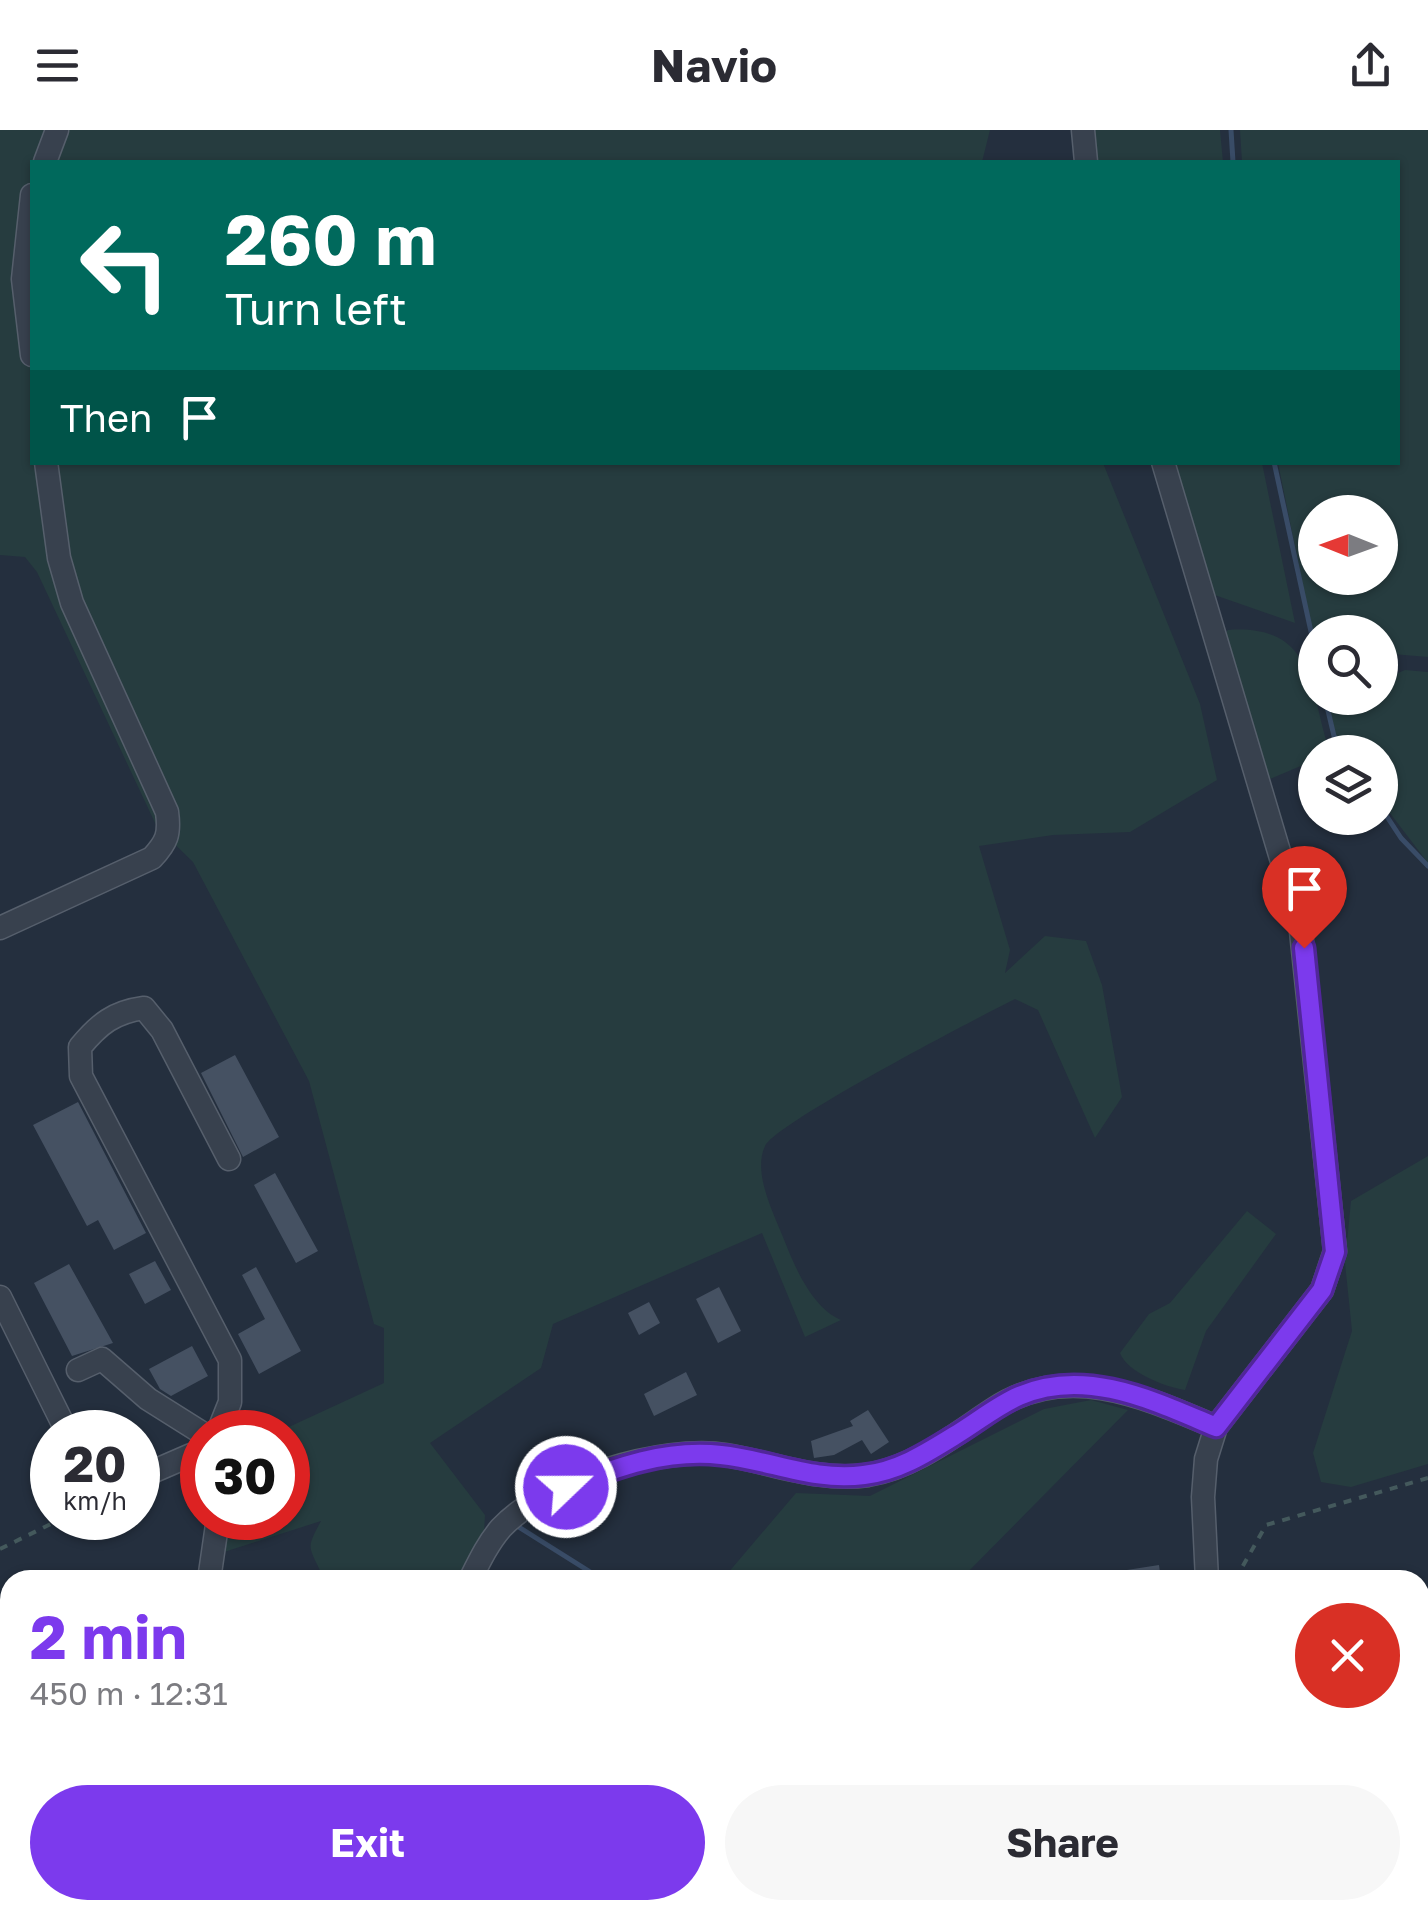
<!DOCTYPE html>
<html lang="en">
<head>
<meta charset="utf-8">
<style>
  body { margin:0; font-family:"Golos Text",sans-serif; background:#f7f7f7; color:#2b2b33; height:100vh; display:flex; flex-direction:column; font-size:38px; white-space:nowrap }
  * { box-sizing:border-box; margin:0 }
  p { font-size:32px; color:#7c7c81 }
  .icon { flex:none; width:55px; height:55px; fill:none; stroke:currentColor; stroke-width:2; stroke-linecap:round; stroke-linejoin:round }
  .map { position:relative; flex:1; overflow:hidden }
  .panel { position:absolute; left:0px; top:1440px; width:1430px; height:350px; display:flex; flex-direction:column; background:#fff; border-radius:30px 30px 0 0; box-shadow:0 2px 8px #0004 }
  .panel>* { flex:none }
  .guide { position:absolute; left:30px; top:30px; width:1370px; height:305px; border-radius:0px; box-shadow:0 2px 8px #0004; background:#00695c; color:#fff; overflow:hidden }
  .needle { width:65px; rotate:271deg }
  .buttons { position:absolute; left:1298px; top:365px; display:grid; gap:20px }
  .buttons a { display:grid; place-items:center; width:100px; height:100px; border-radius:50%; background:#fff; box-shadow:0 2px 8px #0004; font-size:50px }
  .speed { position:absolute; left:30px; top:1280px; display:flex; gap:20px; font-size:50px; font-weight:700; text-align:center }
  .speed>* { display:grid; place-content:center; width:130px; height:130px; border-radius:50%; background:#fff; box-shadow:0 2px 8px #0004; line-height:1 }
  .speed small { font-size:25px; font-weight:400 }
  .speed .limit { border:15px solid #d22; background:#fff; color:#111 }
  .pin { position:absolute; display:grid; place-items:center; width:85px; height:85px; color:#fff; margin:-102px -42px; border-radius:50% 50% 50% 0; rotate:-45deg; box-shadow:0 0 10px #0007 }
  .pin .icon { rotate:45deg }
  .me { position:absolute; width:110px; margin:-55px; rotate:68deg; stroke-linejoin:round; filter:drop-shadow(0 0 8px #0008) }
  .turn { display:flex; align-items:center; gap:35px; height:210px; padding:0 30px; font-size:45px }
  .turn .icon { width:130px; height:130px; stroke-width:2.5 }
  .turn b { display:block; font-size:70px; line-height:85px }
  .then { display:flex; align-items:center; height:95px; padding:0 30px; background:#0003; gap:20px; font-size:38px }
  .round { display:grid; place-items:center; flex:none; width:105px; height:105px; border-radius:52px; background:#f7f7f7 }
  .overview { display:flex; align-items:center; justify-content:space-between; height:170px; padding:0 30px }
  h1 { font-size:60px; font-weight:700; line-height:75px; color:#7c3aed }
  .action { display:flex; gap:20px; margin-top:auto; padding:20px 30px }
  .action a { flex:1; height:115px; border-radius:60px; background:#7c3aed; color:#fff; font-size:40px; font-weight:700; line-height:115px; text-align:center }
  .action a+a { background:#f7f7f7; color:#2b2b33 }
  header { display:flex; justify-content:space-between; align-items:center; height:130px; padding:0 30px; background:#fff; font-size:45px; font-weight:700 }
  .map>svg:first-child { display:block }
  .green { fill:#263c3f; fill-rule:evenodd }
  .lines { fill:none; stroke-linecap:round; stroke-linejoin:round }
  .stream { stroke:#394c67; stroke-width:5 }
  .building { fill:#455162 }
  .minor-casing { stroke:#565f6c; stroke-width:25 }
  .path { stroke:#44595c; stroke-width:4; stroke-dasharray:8 8; stroke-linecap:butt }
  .minor { stroke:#38414e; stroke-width:22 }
  .route-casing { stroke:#51269a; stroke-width:25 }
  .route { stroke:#7c3aed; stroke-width:18 }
</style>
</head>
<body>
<header><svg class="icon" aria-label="menu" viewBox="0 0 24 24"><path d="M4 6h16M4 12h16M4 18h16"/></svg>Navio<svg class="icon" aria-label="share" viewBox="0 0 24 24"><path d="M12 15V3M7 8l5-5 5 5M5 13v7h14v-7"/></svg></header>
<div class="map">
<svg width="1428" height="1790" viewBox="0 0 1428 1790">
  <rect width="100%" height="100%" fill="#242f3e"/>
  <path class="green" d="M0 0H990L982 32H32V332L1103 333 1200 574 1217 650 1130 702 1053 705 979 716 1010 820 1005 843 1045 806 1086 811 1102 855 1122 967 1095 1008 1038 880 1015 869C979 887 777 992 765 1016 752 1044 775 1086 785 1112 796 1140 813 1178 841 1190L805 1207 762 1103 553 1194 541 1238 430 1313 485 1385 484 1403 457 1450H324C310 1415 304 1422 321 1391L221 1423 227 1388H288V1302H278L384 1253V1198L374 1194 309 951 193 732 157 697 37 442 25 427 0 425Z
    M1093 0H1220L1223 32H1095Z
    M1240 0H1428V527L1380 523V502L1313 505 1278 333 1398 332V32H1242ZM1315 382H1380V448H1315Z
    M1169 333H1262L1295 493 1206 462Z
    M1228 500C1317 494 1309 561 1330 622H1315V630L1265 651 1222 507Z
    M1405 540 1428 542V733L1380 670V622H1347L1334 604 1325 568H1380V544L1389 547Z
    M1428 1026V1334L1351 1357 1321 1352 1313 1323 1352 1201 1345 1133 1351 1071Z
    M1247 1081 1276 1104 1206 1201 1185 1260C1165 1257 1127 1242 1120 1223L1149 1184 1170 1173Z
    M1091 1270 1128 1280 960 1450H722L796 1363 870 1366 1044 1279Z
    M170 1780H353L338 1790H155Z
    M402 1780H694L683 1790H388Z
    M987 1780H1179L1170 1790H996Z"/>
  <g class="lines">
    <path class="stream" d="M1231 0 1233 32
      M1274 332 1315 520
      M1325 568 1334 606 1345 622
      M1380 676 1401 708 1428 736
      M517 1396 603 1450
      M929 1780 930 1790"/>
  </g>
  <path class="building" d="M235 925 279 1007 243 1027 201 943Z
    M78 972 146 1103 114 1120 98 1090 87 1096 33 995Z
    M275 1043 318 1121 296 1133 254 1055Z
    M155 1131 171 1160 145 1174 129 1144Z
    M69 1134 113 1213 72 1226 34 1153Z
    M256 1137 301 1221 259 1244 238 1204 265 1189 242 1145Z
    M719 1157 741 1201 718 1213 696 1169Z
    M649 1172 660 1193 639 1205 628 1183Z
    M192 1216 208 1246 171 1266 160 1259 149 1239Z
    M686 1242 697 1265 654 1286 644 1264Z
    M868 1280 889 1312 871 1324 862 1310 834 1325 814 1328 811 1311 853 1296 850 1291Z
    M1159 1435 1161 1450H1115L1114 1442Z"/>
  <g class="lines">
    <g class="minor-casing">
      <path id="minor" d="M1083 0 1086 32
        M45 32 57 0
        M32 65 23 149 32 225
        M1163 332 1300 792 1335 1121 1322 1160 1216 1297 1206 1329 1203 1367 1207 1450
        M0 798 152 728C167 712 170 704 167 682L72 473 59 428 46 332
        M0 1167 67 1302
        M78 1240 102 1229 148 1269 202 1303
        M218 1302 230 1272V1230L81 946 80 917C99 894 114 882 144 878L162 900 229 1029
        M138 1348 191 1325 202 1326
        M209 1450 218 1388
        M470 1450C479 1432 488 1413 501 1398 546 1350 662 1315 726 1325 774 1333 818 1352 868 1345 916 1337 954 1305 994 1279 1067 1231 1145 1267 1216 1297
        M1286 1780 1291 1790
        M1195 1790 1205 1780"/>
    </g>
    <path class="path" d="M0 1419 63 1388
      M1235 1450 1266 1395 1428 1348
      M0 1757 10 1771"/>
    <use href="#minor" class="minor"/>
  </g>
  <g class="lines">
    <g class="route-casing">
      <path id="route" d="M566 1357C617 1337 666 1319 721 1325 770 1330 814 1352 864 1345 898 1341 925 1324 954 1306 976 1293 996 1276 1019 1266 1086 1237 1154 1271 1216 1297L1322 1160 1335 1122 1304 818"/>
    </g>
    <use href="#route" class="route"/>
  </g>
</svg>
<div class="buttons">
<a><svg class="needle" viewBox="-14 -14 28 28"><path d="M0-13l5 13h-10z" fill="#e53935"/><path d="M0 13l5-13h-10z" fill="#7c7c81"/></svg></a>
<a><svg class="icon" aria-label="search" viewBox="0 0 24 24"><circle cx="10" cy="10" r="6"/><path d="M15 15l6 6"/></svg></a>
<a><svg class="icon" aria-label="layers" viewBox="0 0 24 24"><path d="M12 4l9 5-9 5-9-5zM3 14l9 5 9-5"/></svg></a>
</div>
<div class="speed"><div>20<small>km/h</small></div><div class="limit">30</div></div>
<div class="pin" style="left:1304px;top:818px;background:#d93025"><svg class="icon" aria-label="arrive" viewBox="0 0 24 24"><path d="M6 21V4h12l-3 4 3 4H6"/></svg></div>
<svg class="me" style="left:566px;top:1357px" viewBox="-20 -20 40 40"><circle r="17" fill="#7c3aed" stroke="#fff" stroke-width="3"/><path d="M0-11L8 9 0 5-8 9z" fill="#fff"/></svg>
<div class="guide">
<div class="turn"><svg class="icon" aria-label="left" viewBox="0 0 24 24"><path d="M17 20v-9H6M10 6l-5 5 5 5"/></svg><div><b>260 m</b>Turn left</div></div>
<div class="then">Then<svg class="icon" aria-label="arrive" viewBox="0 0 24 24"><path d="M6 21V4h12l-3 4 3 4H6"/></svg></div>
</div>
<section class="panel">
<div class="overview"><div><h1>2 min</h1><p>450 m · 12:31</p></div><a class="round" style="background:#d93025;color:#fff"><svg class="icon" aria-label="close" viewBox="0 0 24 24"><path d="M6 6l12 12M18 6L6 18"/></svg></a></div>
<div class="action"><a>Exit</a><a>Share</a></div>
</section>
</div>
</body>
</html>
